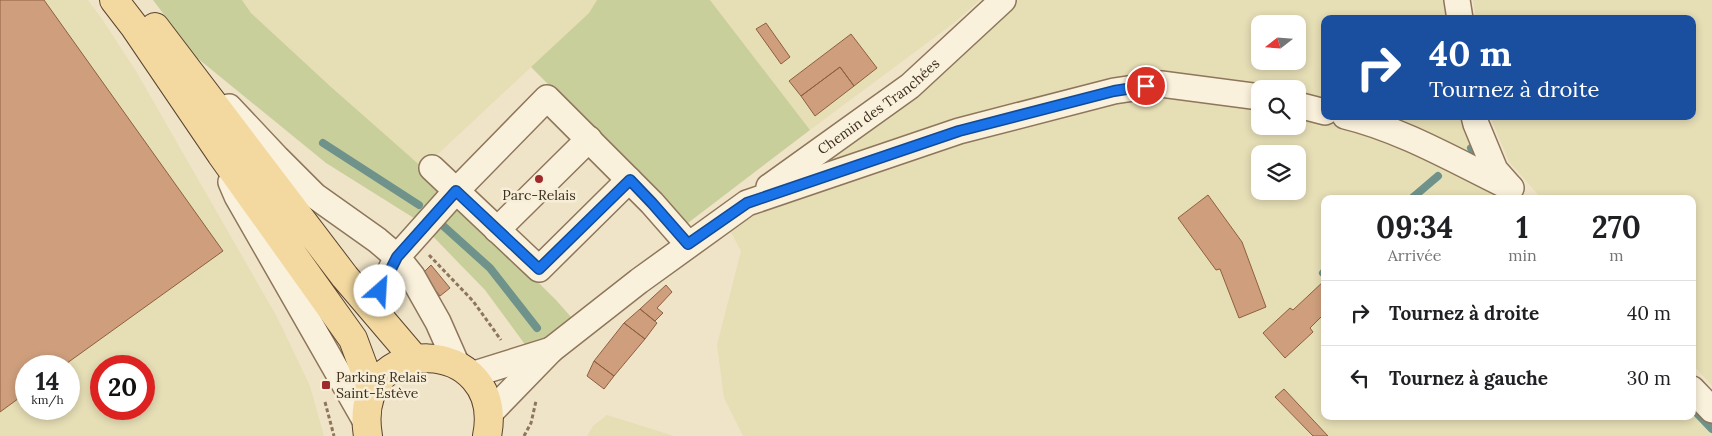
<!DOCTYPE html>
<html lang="fr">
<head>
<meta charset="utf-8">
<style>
  body { margin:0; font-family:Lora,serif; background:#f6f6f6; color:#202124; height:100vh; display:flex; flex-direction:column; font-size:19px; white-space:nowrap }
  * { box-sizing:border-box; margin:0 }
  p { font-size:16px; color:#757577 }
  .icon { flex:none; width:28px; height:28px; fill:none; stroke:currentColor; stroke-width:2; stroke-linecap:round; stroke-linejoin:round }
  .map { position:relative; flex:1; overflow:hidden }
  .drawer { position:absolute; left:1321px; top:195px; width:375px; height:225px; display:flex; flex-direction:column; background:#fff; border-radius:10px; box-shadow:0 2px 8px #0003 }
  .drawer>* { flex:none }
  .banner { position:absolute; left:1321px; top:15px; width:375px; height:105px; border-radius:10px; box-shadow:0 2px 8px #0003; background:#1a4fa0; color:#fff; overflow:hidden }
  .needle { width:32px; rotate:253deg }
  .tools { position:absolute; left:1251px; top:15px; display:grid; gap:10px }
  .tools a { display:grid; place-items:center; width:55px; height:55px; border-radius:10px; background:#fff; box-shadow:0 2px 8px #0003; font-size:25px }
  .speed { position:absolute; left:15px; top:355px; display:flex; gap:10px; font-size:25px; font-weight:700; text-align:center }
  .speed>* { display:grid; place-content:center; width:65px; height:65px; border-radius:50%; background:#fff; box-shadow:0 2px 8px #0003; line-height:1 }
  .speed small { font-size:12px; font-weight:400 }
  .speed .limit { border:8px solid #d22; background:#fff; color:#111 }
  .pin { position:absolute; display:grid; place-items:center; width:42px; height:42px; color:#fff; margin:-21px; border:2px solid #fff; border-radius:50%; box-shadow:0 1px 5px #0007 }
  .me { position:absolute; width:55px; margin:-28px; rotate:26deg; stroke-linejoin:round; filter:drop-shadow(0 0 4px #0008) }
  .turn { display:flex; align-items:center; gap:18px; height:105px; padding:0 25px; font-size:22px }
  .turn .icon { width:65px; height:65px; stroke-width:2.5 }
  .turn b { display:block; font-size:35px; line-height:42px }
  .eta { display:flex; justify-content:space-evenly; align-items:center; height:85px; text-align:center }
  .eta b { font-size:30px; font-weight:800; line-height:35px }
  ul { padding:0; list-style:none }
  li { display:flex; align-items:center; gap:15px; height:65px; padding:0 25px; border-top:1px solid #e0e0e0 }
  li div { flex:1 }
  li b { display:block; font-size:19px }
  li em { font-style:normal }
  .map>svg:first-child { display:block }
  .farmland { fill:#e6deb5; fill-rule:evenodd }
  .green { fill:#c9cf9b }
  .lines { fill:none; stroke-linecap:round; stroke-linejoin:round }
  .stream { stroke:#6f938a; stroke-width:8 }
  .building { fill:#cf9f7d; stroke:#8d5f41 }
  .minor-casing { stroke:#8d765c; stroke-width:28 }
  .major-casing { stroke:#5b4430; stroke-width:30 }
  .path { stroke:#8d765c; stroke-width:3; stroke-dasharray:4 2.5; stroke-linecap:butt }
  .minor { stroke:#faf1dc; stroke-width:25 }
  .major { stroke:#f3d9a0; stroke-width:28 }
  .route-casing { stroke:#114b97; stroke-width:12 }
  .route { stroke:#1a73e8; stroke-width:9 }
  .poi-dot { fill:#9e2a2b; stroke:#f7eed8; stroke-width:2 }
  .labels { text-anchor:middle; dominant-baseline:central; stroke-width:5; stroke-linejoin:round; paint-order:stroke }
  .street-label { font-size:14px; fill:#3d2e20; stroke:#f7eed8 }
  .poi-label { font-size:14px; fill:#3d2e20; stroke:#f7eed8 }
</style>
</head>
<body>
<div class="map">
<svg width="1712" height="436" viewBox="0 0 1712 436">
  <rect width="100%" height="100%" fill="#f0e4c8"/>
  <path class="farmland" d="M0 0H88L102 19 136 71 277 317 310 386 324 436H0ZM26 366H69V409H26ZM101 366H144V409H101Z
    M242 0H597L589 13 423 168 330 86 251 13Z
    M710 0H980L954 23 810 130Z
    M1016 0H1448L1451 19H1325V116H1465L1508 199H1325V416H1692L1693 402 1712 423V436H743L724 398 717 345 741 251 728 227 916 93ZM1260 24H1298V61H1260ZM1260 89H1298V126H1260ZM1260 154H1298V191H1260Z
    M1473 0H1712V386L1693 365 1692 199H1542L1509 162 1490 116H1692V19H1476Z
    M607 415 674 436H587L593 426Z"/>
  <path class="green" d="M153 0H242L251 13 330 86 423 168 556 300 571 317 529 350 485 290 417 220 326 163 196 57Z
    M597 0H710L810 130 684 226 654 191 531 67 589 13Z"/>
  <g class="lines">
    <path class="stream" d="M323 143 419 205
      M1471 148 1480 161
      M1411 199 1438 176
      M440 223 490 268 537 328
      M1323 273 1325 271
      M1692 408 1712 429"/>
  </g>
  <path class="building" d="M0 0H44L223 251 63 366H26V393L0 412Z
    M766 23 790 57 781 64 756 29Z
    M851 34 877 68 854 86 840 67 801 96 789 81Z
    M840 67 854 86 815 116 801 96Z
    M1208 195 1242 242 1266 307 1239 318 1220 269 1216 270 1178 218Z
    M431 265 450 288 440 296 422 274Z
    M1325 280V313L1310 328 1313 332 1285 358 1263 333 1290 308 1293 310Z
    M666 285 672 292 657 308 663 313 655 321 640 309Z
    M640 309 657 323 645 339 624 323Z
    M624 323 645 339 614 376 594 361Z
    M594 361 614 376 604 389 587 376Z
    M1284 389 1328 436H1313L1275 397Z"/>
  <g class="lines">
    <g class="minor-casing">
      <g id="minor">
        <path d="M1457 0 1460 19"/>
        <path d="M1298 105 1325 112"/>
        <path d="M229 107 277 158 315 196 377 240 397 257 412 276 438 322 457 365"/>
        <path d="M1345 116C1403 130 1457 162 1511 188"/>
        <path d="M1474 116 1476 124 1495 170 1510 187"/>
        <path d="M432 168 539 269 629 180"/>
        <path d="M231 182 237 196 365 420"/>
        <path id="s1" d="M769 187 910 86 1003 0"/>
        <path d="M497 230 589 139"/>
        <path d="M372 308 397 257 456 191 547 98 652 203 688 244"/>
        <path d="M471 375 551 350"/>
        <path d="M1692 389 1712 410"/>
        <path d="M489 414 551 350 639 281 747 203 959 131 1114 91 1161 84 1260 97"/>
      </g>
    </g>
    <g class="major-casing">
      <path id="major" d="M114 0 134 26 221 154 353 339 372 390
        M155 27 345 277 414 358
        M368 436C350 329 507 336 487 436"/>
    </g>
    <path class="path" d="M429 255 473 301 501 340
      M325 402 334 436
      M524 436 531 423 536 401"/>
    <use href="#minor" class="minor"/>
    <use href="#major" class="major"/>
  </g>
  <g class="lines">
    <g class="route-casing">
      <path id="route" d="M380 291 397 257 456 191 539 269 630 180 652 203 688 244 747 203 959 131 1114 91 1146 86"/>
    </g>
    <use href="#route" class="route"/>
  </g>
  <g class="poi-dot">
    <circle cx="539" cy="179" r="5"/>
    <rect x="321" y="380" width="10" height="10" rx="2.5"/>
  </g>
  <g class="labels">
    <g class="street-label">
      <text stroke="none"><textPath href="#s1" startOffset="136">Chemin des Tranchées</textPath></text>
    </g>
    <g class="poi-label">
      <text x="539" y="195">Parc-Relais</text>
      <text x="336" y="377" text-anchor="start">Parking Relais<tspan x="336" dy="16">Saint-Estève</tspan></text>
    </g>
  </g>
</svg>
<div class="tools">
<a><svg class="needle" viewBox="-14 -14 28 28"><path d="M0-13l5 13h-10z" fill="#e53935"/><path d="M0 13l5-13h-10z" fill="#757577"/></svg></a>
<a><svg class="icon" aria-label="search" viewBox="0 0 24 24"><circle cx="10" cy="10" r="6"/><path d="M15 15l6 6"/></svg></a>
<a><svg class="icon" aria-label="layers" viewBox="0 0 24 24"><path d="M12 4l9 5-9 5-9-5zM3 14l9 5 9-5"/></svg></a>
</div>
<div class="speed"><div>14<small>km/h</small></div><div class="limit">20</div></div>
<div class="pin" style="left:1146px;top:86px;background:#d93025"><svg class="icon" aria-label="arrive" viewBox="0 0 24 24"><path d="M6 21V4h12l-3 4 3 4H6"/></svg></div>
<svg class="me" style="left:380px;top:291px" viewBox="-20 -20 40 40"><circle r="19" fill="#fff"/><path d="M0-13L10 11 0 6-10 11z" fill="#1a73e8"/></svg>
<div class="banner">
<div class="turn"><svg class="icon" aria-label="right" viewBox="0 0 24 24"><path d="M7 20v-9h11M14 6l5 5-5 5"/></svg><div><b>40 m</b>Tournez à droite</div></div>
</div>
<section class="drawer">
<div class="eta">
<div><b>09:34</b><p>Arrivée</p></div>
<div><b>1</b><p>min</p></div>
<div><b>270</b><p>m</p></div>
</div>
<ul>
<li><svg class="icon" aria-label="right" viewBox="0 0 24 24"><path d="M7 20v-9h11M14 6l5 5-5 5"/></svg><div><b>Tournez à droite</b></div><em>40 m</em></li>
<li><svg class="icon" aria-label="left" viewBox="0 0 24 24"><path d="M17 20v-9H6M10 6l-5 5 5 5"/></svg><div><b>Tournez à gauche</b></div><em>30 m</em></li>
</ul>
</section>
</div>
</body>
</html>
